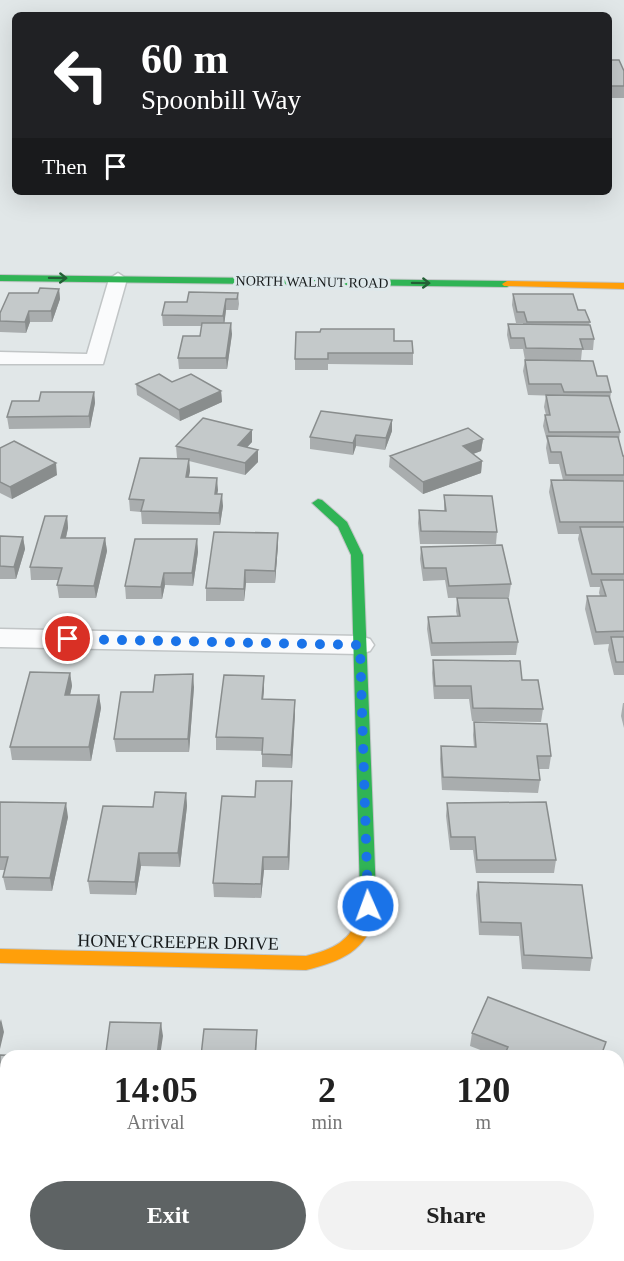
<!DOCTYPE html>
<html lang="en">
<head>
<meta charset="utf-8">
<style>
  body { margin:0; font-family:Georgia,serif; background:#f2f2f2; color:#222; height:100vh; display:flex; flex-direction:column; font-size:22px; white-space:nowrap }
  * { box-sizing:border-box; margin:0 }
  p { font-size:20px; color:#767676 }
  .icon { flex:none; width:33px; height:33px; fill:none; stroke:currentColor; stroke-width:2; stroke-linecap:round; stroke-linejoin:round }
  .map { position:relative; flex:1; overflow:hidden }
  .panel { position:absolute; left:0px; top:1050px; width:624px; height:212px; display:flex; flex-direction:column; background:#fff; border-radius:18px 18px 0 0; box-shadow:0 6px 24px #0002 }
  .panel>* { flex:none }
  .hud { position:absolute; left:12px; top:12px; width:600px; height:183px; border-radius:9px; box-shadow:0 6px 24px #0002; background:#202124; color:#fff; overflow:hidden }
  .pin { position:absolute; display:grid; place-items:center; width:51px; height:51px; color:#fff; margin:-26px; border:3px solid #fff; border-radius:50%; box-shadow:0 2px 6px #0007 }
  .me { position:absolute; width:66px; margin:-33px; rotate:358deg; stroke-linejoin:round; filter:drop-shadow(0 0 4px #0008) }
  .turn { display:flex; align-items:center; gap:21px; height:126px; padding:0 30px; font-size:27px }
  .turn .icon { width:78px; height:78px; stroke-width:2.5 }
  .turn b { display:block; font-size:42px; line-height:51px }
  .then { display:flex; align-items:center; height:57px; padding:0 30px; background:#0003; gap:12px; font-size:22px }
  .eta { display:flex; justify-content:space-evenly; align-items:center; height:102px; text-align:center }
  .eta b { font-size:36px; font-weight:600; line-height:42px }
  .primary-button { display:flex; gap:12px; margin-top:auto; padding:12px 30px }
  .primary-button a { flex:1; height:69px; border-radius:36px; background:#5e6364; color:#fff; font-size:24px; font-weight:600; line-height:69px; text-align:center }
  .primary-button a+a { background:#f2f2f2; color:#222 }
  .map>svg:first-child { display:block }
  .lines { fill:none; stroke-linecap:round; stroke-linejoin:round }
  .street-casing { stroke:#c1c5c6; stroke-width:3 }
  .fast-casing { stroke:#c1c5c6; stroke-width:2 }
  .slow-casing { stroke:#c1c5c6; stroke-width:2 }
  .street { fill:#fafbfc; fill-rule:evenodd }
  .fast { fill:#30b455; fill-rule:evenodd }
  .slow { fill:#ff9f0a; fill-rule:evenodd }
  .wall { fill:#a9adae }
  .shaded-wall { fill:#898d8d }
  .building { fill:#c4c9ca; stroke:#898d8d; stroke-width:1.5 }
  .oneway { stroke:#236036 }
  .route { stroke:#1a73e8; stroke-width:10; stroke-dasharray:0 18 }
  .labels { text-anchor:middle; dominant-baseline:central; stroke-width:6; stroke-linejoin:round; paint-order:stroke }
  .far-street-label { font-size:14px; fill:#181c1d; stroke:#dee8eb }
  .near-street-label { font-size:18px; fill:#181c1d; stroke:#dee8eb }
</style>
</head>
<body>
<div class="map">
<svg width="624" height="1261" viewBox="0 0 624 1261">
  <rect width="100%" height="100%" fill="#e1e7e8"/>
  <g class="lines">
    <g class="street-casing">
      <path id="street" d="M118 273 127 279 103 364H0V352L87 354 109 279Z
        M0 629 360 636 370 639 374 645 370 651 360 654 0 647Z"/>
    </g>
    <g class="fast-casing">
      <path id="fast" d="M0 275 507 281 512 284 507 287 0 281Z
        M318 499 322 500 347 522 363 555 376 895 374 900 368 901 362 900 360 895 351 555 338 527 312 503Z"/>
    </g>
    <g class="slow-casing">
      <path id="slow" d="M507 281 624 283V289L504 286 502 284Z
        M368 889 374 890C378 897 376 906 375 914 368 951 339 962 306 970L0 963V949L306 956C331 950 353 941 358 914 360 906 358 898 362 890Z"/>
    </g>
    <use href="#street" class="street"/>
    <use href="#fast" class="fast"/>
    <use href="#slow" class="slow"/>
  </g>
  <path class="wall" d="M609 60 624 71V98H609Z
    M59 289 60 299 52 322H30L26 333 0 332V313L38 293Z
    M238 293 239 304 238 310H226L224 323 232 334 227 369H179L178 358 200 336 202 326H163L162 315 187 302Z
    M513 294 578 310 590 322 589 325 594 339 593 350H582L581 360H525L523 349H510L507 335 508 324H523V323H516L512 305Z
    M394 341 413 353V365L328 364V370H295V359Z
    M525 360 597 376 611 392 610 400 620 432 619 440 623 456H624V675H614L608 650 609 644 594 645 585 609 587 596H600L599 593 600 587H590L578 539 579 534H558L549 492 551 480H563L559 464H549L546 448 547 441 543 426 545 415H546L544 407 546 395 560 396 528 395 523 371Z
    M172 382 221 391 222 402 180 421 137 395 136 384Z
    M94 392 95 403 90 428 9 429 7 417 39 401Z
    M392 431 385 450 356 446 353 455 310 449V437Z
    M483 439 481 451 473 454 482 461 481 473 423 494 389 467 390 456Z
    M252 442 247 447 258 450V462L245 475 189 461 190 471 189 477 218 490 217 494 223 506 220 525 142 524 141 512 130 511 129 499 183 459 177 458 176 446Z
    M0 448 57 475 12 499 0 493Z
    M444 495 497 532 496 544H420L418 523 419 510 444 511Z
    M67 516 68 528 66 538H105L107 551 96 598H59L57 585 59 580H31L30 567Z
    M0 536 23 537 25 549 16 579H0Z
    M197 539 198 552 193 586 165 585 162 599H126L125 586Z
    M278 545 275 583H246L244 601H206V588Z
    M421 547 511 584 509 597 448 598 445 580 423 581 420 559Z
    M457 598 518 642 516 655 431 656 427 629 428 617 457 616 456 611Z
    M433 660 522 680 543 709 541 722 472 721 469 699H434L432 673Z
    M70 673 72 686 70 695H99L101 708 91 761 12 760 10 747Z
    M194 687 189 752H116L114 739 153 692Z
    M264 689 263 699 295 700V713L292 768 262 767V751L216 750V737Z
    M623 703H624V728L621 716Z
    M474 722 551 756 549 769H538L540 780 538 793 442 790 440 759 441 746 474 747 473 735Z
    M292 781 289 870H264L261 898 214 897 213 883 255 797Z
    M186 793 187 806 180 867 141 866 136 895 90 894 88 881 153 807Z
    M0 802 68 817 52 891 6 890 3 877 5 870H0Z
    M447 803 556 860 554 873H476L473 850H450L446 816Z
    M478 882 592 958 590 971 522 969 519 936 479 935 476 895Z
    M472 1033 603 1056H496L470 1046Z
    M0 1055 6 1056V1154H0Z"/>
  <path class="shaded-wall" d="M59 289 60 299 52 322 51 311Z
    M226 299V310L224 327 223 316Z
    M29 311 30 322 26 333 25 322Z
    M231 323 232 334 227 369 226 358Z
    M221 391 222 402 180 421 179 410Z
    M94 392 95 403 90 428 89 416Z
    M392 420V431L385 450 386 438Z
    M252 430V442L238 457V445Z
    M356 435V446L353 455V443Z
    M483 439 481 451 462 458 463 446Z
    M258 450V462L245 475V463Z
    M189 459 190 471 186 489V477Z
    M482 461 481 473 423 494V482Z
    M56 463 57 475 12 499 10 487Z
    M217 478 218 490 215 506V494Z
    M222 494 223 506 220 525 219 513Z
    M67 516 68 528 63 550 61 538Z
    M278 533V545L275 583V571Z
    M23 537 25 549 16 579 14 567Z
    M105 538 107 551 96 598 94 586Z
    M197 539 198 552 193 586 192 573Z
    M245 570 246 583 244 601V589Z
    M164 573 165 585 162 599 161 587Z
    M70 673 72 686 67 708 65 695Z
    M193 674 194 687 189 752 188 739Z
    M264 676V689L262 712V699Z
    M99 695 101 708 91 761 89 747Z
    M295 700V713L292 768 291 755Z
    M292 781V795L289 870 288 857Z
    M186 793 187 806 180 867 178 853Z
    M66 803 68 817 52 891 50 878Z
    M139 853 141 866 136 895 135 882Z
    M263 857 264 870 261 898V884Z
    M1 1019 4 1032 0 1049V1022Z
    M161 1023 163 1036 160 1056H157Z
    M257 1030 256 1056H255Z"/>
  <path class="building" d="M609 60H619L624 71V86H609Z
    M40 288 59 289 51 311H29L25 322 0 321V313L9 293H38Z
    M189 292 238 293 237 299H226L223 316 162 315 165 302H187Z
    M513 294H573L578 310H585L590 322H527L524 312H517Z
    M202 323H231L226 358H178L183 336H200Z
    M508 324 590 325 594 339H580L583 349 526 348 524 338H511Z
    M321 329H394V341H412L413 353H328V359H295L296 332H320Z
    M525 360 593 361 597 376H607L611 392H564L561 384H529Z
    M159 374 172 382 191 374 221 391 179 410 136 384Z
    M41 392H94L89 416 7 417 12 401H39Z
    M546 395 609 396 620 432H549L545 415H550Z
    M321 411 392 420 386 438 356 435 353 443 310 437Z
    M203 418 252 430 238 445 258 450 245 463 176 446Z
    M468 428 483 439 463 446 482 461 423 482 390 456Z
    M547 436 618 437 623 456H624V475H566L561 452H551Z
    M14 441 56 463 10 487 0 482V448Z
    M140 458 189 459 186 477 217 478 215 494H222L219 513 141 511 144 500 129 499Z
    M551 480 624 481V522H560Z
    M444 495 492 496 497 532 421 531 419 510 446 511Z
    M45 516H67L61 538H105L94 586 57 585 62 568 30 567Z
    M580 527H624V574H592Z
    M214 532 278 533 275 571 245 570 244 589 206 588Z
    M0 536 23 537 14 567 0 566Z
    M135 539H197L192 573H164L161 587 125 586Z
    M502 545 511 584 449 586 446 568H424L421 547Z
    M601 580H624V631L596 632 587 596H606Z
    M457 598H508L518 642 432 643 428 617 460 616Z
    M611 637H624V662H616Z
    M433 660 520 661 522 680H538L543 709 473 708 471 686H435Z
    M30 672 70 673 65 695H99L89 747H10Z
    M193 674 188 739H114L121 692H153L155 675Z
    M224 675 264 676 262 699 295 700 291 755 262 754 263 738 216 737Z
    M474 722 547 724 551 756H537L540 780 443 777 441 746 476 747Z
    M256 781H292L288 857H263L261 884 213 883 222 796 255 797Z
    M155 792 186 793 178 853H139L135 882 88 881 103 806 153 807Z
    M0 802 66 803 50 878 3 877 8 857H0Z
    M546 802 556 860H477L475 837H451L447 803Z
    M478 882 582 885 592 958 524 955 521 923 481 922Z
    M488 997 606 1042 601 1056H504L508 1047 472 1033Z
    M110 1022 161 1023 157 1056H68L69 1051 106 1052Z
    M204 1029 257 1030 255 1056H201Z
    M0 1055 30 1056H6V1141H0Z
    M447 1256H537L543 1261H442Z"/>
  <defs><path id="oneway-shaft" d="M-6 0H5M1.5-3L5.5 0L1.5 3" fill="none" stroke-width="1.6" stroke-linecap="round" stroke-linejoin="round" transform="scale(1.5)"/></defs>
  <g class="oneway">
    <use href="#oneway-shaft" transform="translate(58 278) rotate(1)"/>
    <use href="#oneway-shaft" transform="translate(421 283) rotate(1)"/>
  </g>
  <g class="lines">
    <path class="route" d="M68 639 360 645 368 906"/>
  </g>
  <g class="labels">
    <g class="far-street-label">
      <text transform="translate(312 282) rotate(1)">NORTH WALNUT ROAD</text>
    </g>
    <g class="near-street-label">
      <text transform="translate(178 942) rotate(1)">HONEYCREEPER DRIVE</text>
    </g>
  </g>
</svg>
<div class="pin" style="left:68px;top:639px;background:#d93025"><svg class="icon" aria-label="arrive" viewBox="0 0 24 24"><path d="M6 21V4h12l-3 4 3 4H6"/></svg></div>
<svg class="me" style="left:368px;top:906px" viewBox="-20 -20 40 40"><circle r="17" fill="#1a73e8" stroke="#fff" stroke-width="3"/><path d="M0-11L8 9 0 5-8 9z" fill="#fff"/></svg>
<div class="hud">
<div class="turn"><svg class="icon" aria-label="left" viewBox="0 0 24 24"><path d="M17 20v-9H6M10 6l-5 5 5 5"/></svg><div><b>60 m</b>Spoonbill Way</div></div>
<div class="then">Then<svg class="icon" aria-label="arrive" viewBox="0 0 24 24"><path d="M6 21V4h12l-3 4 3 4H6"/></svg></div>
</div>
<section class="panel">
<div class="eta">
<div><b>14:05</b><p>Arrival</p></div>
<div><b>2</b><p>min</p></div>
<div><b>120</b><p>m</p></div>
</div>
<div class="primary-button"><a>Exit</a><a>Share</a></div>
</section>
</div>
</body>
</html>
